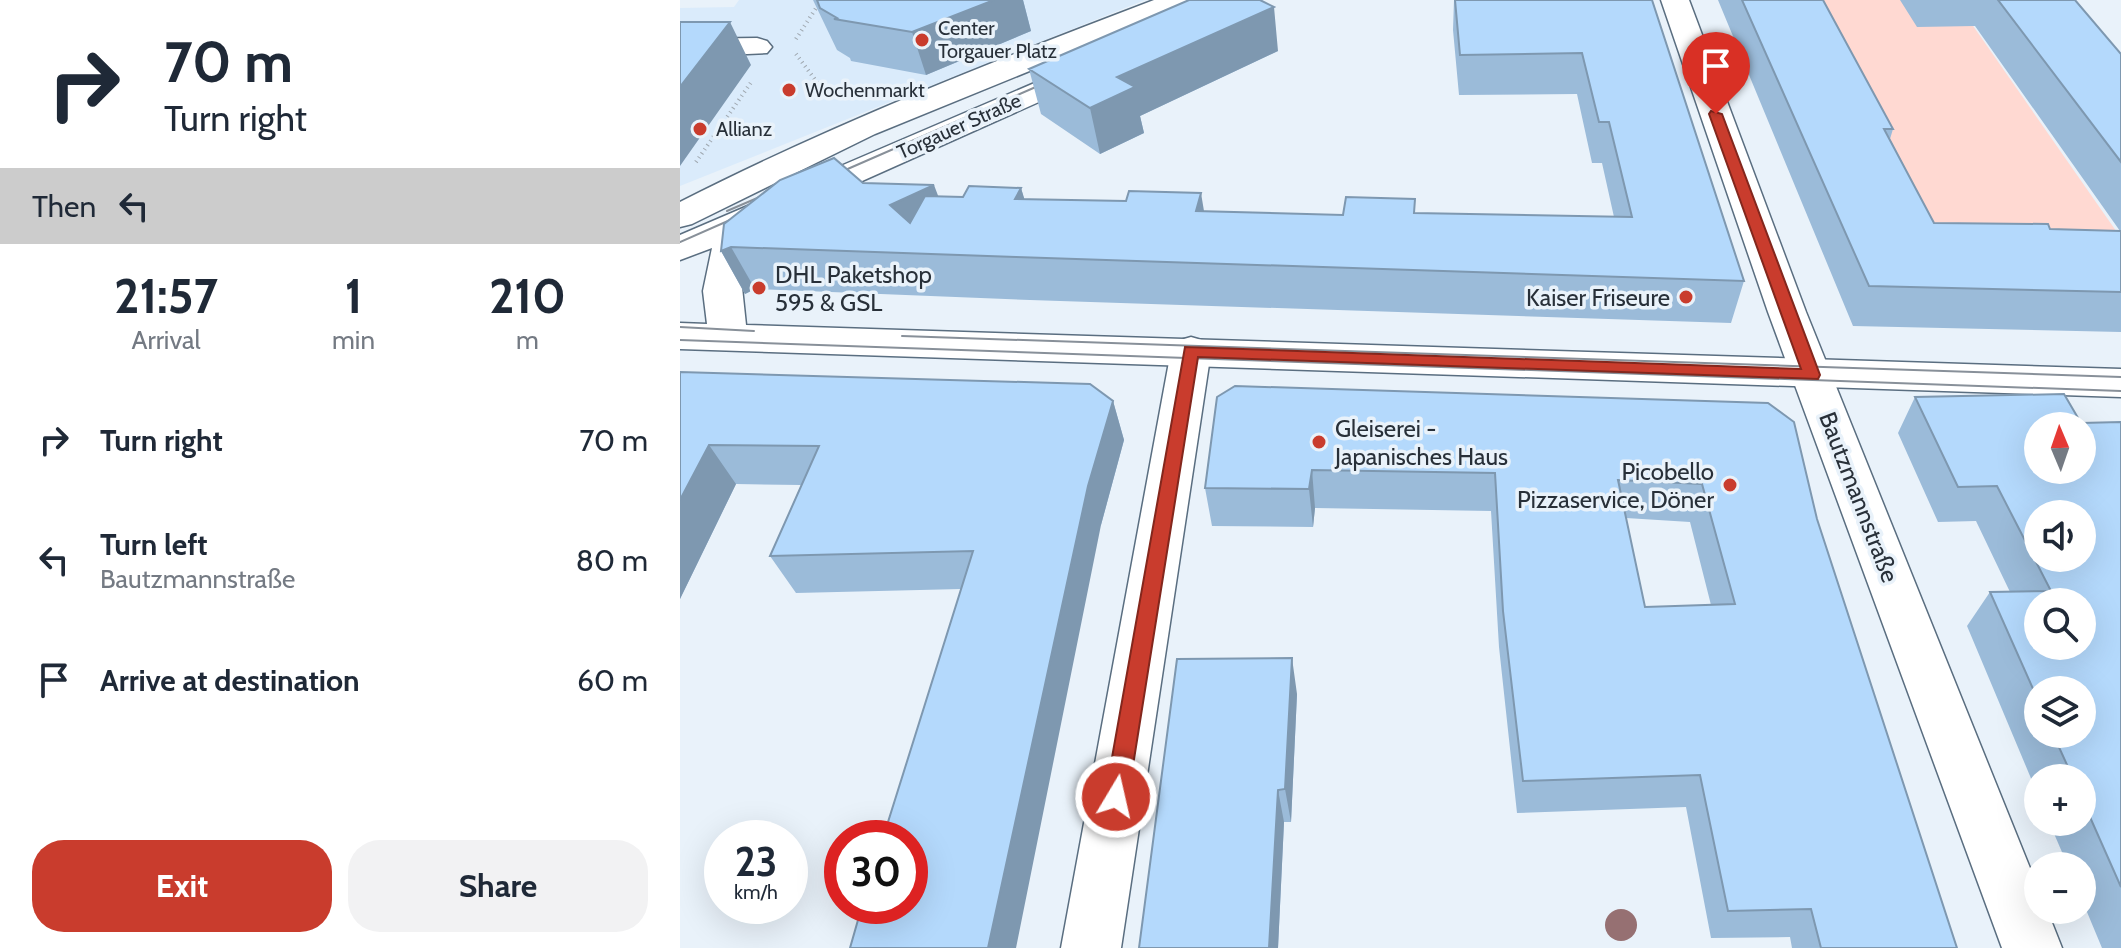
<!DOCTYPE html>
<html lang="en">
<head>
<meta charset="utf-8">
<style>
  body { margin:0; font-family:Cabin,sans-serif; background:#f2f2f3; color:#1f2937; height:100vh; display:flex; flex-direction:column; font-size:30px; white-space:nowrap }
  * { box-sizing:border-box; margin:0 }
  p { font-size:26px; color:#747a83 }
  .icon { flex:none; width:44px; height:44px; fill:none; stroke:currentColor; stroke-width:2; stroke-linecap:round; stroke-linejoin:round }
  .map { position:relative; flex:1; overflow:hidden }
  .details { display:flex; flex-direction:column; background:#fff; width:680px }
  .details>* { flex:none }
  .banner { background:#fff; color:#1f2937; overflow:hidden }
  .needle { width:52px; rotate:358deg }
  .fabs { position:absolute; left:1344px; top:412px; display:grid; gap:16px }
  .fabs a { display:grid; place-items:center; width:72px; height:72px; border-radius:50%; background:#fff; box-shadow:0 8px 32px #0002; font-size:40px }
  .speed { position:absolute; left:24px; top:820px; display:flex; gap:16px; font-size:40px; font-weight:700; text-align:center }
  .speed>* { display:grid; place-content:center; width:104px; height:104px; border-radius:50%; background:#fff; box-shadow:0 8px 32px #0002; line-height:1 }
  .speed small { font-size:20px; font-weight:400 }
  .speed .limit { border:12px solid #d22; background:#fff; color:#111 }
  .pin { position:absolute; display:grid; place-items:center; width:68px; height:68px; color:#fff; margin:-82px -34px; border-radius:50% 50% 50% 0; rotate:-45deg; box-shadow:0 0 8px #0007 }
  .pin .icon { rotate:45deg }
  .me { position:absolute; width:88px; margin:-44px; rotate:9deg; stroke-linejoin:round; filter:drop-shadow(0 0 6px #0008) }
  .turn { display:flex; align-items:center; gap:28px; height:168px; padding:0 32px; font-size:36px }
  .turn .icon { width:104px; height:104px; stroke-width:2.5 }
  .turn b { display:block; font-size:56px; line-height:68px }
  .then { display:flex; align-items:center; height:76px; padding:0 32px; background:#0003; gap:16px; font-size:30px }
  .eta { display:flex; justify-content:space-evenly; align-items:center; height:136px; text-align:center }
  .eta b { font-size:48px; font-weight:800; line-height:56px }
  .button { display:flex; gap:16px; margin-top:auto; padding:16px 32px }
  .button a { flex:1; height:92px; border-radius:32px; background:#c93c2d; color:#fff; font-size:32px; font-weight:800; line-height:92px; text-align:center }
  .button a+a { background:#f2f2f3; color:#1f2937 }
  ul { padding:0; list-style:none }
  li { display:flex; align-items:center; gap:24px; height:120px; padding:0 32px }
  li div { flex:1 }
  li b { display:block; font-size:30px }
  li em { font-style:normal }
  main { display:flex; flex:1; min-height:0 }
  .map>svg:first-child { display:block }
  .built { fill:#daebfb }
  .green { fill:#ffd9d2 }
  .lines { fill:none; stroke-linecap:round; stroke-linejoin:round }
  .minor-casing { stroke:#5a6e80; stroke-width:3 }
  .major-casing { stroke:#5a6e80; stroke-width:3 }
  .path { stroke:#a0a9b1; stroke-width:4; stroke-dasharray:1 4; stroke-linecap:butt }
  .minor { fill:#fff; fill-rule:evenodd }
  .major { fill:#fff; fill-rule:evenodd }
  .tram { stroke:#889099; stroke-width:2 }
  .tree { fill:#967072 }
  .wall { fill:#9bbbd9; fill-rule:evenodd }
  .shaded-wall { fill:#7e98b0 }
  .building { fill:#b4d9fc; stroke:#7e98b0; stroke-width:2; fill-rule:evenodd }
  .route { fill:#c93c2d; stroke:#83271d; stroke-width:2 }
  .poi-dot { fill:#c93c2d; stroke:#e9f2fa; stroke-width:3 }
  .labels { text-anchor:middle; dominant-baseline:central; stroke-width:7; stroke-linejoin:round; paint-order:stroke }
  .far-poi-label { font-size:20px; fill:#283039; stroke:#e9f2fa; text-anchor:start }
  .far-street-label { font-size:20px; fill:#283039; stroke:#e9f2fa }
  .poi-label { font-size:24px; fill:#283039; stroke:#e9f2fa; text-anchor:start }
  .street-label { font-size:24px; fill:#283039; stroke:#e9f2fa }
</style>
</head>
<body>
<main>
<section class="details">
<div class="banner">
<div class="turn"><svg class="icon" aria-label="right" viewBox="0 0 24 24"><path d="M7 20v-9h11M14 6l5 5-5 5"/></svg><div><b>70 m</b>Turn right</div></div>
<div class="then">Then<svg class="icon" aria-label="left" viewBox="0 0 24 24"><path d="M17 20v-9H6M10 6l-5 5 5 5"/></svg></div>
</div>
<div class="eta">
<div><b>21:57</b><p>Arrival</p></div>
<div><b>1</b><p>min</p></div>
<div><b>210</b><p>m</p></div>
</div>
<ul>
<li><svg class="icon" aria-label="right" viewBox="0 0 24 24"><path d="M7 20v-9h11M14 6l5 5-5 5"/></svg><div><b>Turn right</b></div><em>70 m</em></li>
<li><svg class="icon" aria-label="left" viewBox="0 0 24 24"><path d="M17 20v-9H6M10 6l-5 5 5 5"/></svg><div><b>Turn left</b><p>Bautzmannstraße</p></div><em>80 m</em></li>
<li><svg class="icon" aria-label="arrive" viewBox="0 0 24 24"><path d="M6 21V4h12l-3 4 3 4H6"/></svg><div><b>Arrive at destination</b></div><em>60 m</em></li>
</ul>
<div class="button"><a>Exit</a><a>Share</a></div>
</section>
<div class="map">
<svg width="1441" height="948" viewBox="0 0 1441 948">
  <rect width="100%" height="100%" fill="#e9f2fa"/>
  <path class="built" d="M59 0H465L0 186V8L54 7Z"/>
  <path class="green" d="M1116 0H1275L1441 238 1252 261Z"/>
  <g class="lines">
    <g class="minor-casing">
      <path id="minor" d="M981 0H1009L1126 312 1358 888V910H1367L1382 948H1322L1088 312Z
        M77 38 87 41 92 47 87 53 0 57V39Z
        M511 337 525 341 531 351 441 948H381L491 351 497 341Z"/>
    </g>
    <g class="major-casing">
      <path id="major" d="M474 0H513L509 6 195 134 12 224 0 227V202C153 124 313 61 474 0Z
        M408 60 419 63 423 69 419 75 77 228 61 278 66 325 1441 369V397L0 349V323L27 324 23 291 32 248 0 260V235Z"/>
    </g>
    <path class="path" d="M116 39 138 5 147 0
      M116 54 151 101
      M16 162 72 81"/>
    <use href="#minor" class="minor"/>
    <use href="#major" class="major"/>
    <path class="tram" d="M147 178 374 79
      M47 211 98 189
      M0 242 66 213
      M0 327 74 331
      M222 336 1441 377
      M0 340 1441 391"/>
  </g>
  <circle class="tree" cx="941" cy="925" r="16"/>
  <path class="wall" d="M133 0H343L351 31 246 75 171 61 170 58 157 50Z
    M774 0H972L1064 281 1051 323 350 300 75 289 65 294 41 251 183 183 258 196 283 197 341 188 344 199 524 211 663 215 735 199V213L934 217 922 163H912L897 94 779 95 773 30Z
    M1038 0H1143L1213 129 1210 139 1254 223 1370 229 1440 231 1295 26 1237 27 1220 0H1395L1441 54V332L1173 326Z
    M598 51 460 116 464 133 420 154 361 114 349 69Z
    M0 372 433 401 444 440 421 525 281 589 116 593 90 556 121 485 56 484 0 599Z
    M537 397 1088 403 1137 519 1277 948H1112L1110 937 1031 938 1006 807 837 813 819 647 811 511 635 508 633 527 532 526 525 488ZM946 518 1010 522 1031 605 965 607Z
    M1235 397 1401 423 1441 422V948H1422L1402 900V866H1388L1369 822H1402V778H1358V795L1287 626 1310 592H1330L1296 521 1258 522 1218 433ZM1358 690 1402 734H1358Z
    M617 694 611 822H604L598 948H459Z"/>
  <path class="shaded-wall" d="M314 0H343L351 31 246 75 232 32Z
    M594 7 598 51 460 116 464 133 420 154 410 108 437 77Z
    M50 22 71 65 0 166V87Z
    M254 185 270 227 227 248 210 205Z
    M341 188 354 230 335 199Z
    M521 193 528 235 516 211Z
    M51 247 75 289 65 294 41 251Z
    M433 401 444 440 421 525 336 948H308L408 486Z
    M29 445 56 484 0 599V500Z
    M632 470 635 508 633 527 629 489Z
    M612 658 617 694 611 822 605 789Z
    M598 790 604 822 598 948H589Z"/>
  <path class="building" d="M137 0H314L232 32 154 19 157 18 140 8Z
    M509 0H580L594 7 437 77 455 87 410 108 349 69Z
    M775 0H972L1064 281 336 257 51 247 41 251 44 224 100 180 154 158 183 183 254 185 210 205 230 223 245 196 283 197 289 186 341 188 335 199 446 201 449 191 521 193 516 211 663 215 666 197 735 199 734 213 952 217 929 122H919L902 53 780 55Z
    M1062 0H1143L1213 129H1204L1254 223 1368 224 1370 229 1441 231V292L1189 286Z
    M1318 0H1395L1441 54V162Z
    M0 22H50L0 87Z
    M0 372 410 384 433 401 408 486 308 948H170L182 906H230V838H203L293 551 90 556 139 446 29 445 0 500Z
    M555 386 1088 403 1114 422 1137 519 1277 948H1141L1131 909 1048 911 1020 775 843 781 823 611 815 473 632 470 629 489 525 488 537 397ZM938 480 1022 484 1055 604 965 607Z
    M1384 394 1401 423 1441 422V887L1402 799V778H1393L1373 734H1402V690H1358V700L1310 592 1371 591 1317 486 1278 487 1235 397ZM1358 426H1402V470H1358ZM1358 514H1402V558H1358ZM1358 602H1402V646H1358Z
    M612 658 605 789 598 790 589 948H459L497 659Z"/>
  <path class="route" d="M1031 111 1042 114 1140 375 1138 379 518 357 448 797 444 805 436 808 428 805 425 797 505 347 1121 369 1029 114Z"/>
  <g class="poi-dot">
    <circle cx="242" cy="40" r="8"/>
    <circle cx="109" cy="90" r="8"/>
    <circle cx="20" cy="129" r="8"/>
    <circle cx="79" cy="288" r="8"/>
    <circle cx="1006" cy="297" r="8"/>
    <circle cx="639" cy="442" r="8"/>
    <circle cx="1050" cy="485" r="8"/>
  </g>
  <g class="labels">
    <g class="far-poi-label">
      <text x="258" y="28">Center<tspan x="258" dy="23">Torgauer Platz</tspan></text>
      <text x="125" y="90">Wochenmarkt</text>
      <text x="36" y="129">Allianz</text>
    </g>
    <g class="far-street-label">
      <text transform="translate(279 126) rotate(-24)">Torgauer Straße</text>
    </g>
    <g class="poi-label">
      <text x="95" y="274">DHL Paketshop<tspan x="95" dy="28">595 &amp; GSL</tspan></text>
      <text x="990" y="297" text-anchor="end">Kaiser Friseure</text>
      <text x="655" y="428">Gleiserei -<tspan x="655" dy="28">Japanisches Haus</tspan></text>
      <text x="1034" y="471" text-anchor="end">Picobello<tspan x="1034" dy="28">Pizzaservice, Döner</tspan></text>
    </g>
    <g class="street-label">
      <text transform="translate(1179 497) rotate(69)">Bautzmannstraße</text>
    </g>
  </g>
</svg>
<div class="fabs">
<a><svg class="needle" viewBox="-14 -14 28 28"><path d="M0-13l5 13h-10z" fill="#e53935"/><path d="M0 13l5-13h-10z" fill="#747a83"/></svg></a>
<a><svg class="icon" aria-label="sound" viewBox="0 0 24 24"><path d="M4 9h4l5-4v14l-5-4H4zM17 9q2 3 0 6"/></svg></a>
<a><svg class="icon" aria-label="search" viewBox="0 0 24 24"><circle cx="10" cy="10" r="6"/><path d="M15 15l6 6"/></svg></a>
<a><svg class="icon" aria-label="layers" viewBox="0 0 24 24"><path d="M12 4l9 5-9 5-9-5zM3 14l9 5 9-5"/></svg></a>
<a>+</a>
<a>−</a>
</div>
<div class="speed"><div>23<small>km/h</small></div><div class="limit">30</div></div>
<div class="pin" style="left:1036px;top:114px;background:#d93025"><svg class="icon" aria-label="arrive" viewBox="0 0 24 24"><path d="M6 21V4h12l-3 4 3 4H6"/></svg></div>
<svg class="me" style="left:436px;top:797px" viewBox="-20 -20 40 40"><circle r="17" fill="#c93c2d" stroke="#fff" stroke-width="3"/><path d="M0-11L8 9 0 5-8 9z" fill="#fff"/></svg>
</div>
</main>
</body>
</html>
